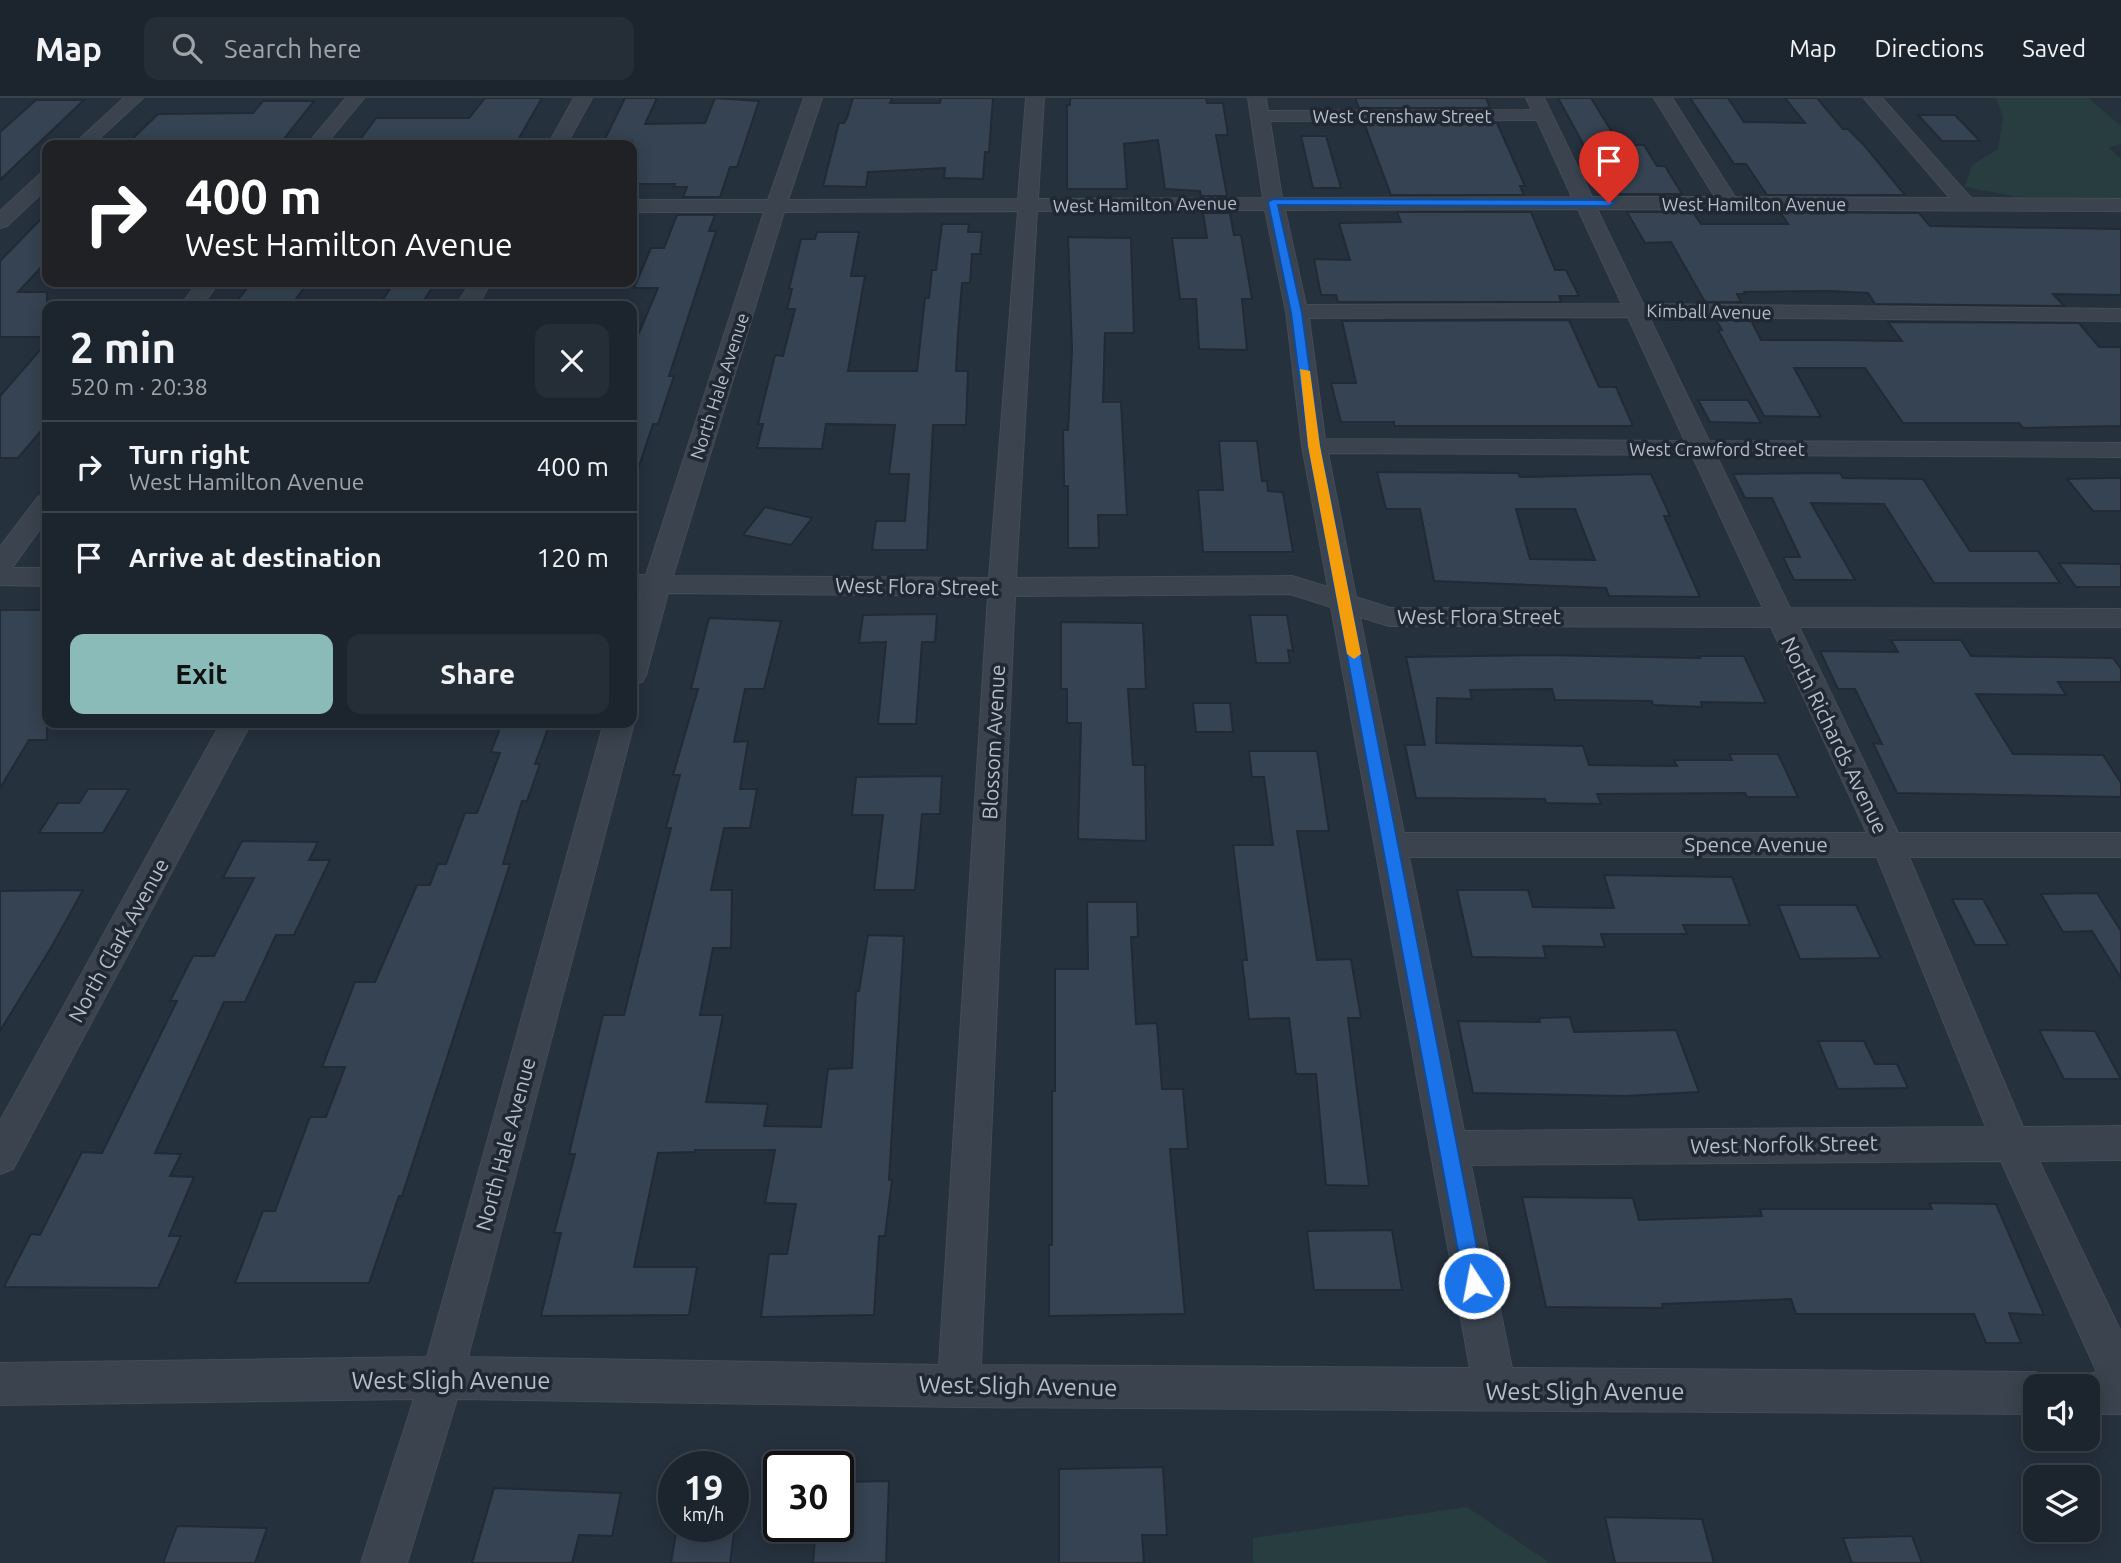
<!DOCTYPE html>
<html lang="en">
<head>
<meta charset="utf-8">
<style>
  body { margin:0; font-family:Ubuntu,sans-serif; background:#252d36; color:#f1f3f6; height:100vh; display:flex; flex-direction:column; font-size:26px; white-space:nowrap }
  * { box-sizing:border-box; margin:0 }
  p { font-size:23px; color:#a0a5aa }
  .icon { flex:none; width:38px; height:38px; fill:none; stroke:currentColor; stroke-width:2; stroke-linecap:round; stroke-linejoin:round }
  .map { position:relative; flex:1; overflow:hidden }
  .details { position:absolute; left:42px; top:203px; width:595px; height:427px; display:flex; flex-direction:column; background:#1c252e; border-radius:14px; box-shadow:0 4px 18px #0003,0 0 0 2px #3a424a }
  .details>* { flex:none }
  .hud { position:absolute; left:42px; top:42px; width:595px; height:147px; border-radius:14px; box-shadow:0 4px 18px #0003,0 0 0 2px #3a424a; background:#202124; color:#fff; overflow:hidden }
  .fabs { position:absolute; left:2023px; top:1276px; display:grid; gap:14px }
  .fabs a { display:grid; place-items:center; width:77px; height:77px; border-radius:14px; background:#1c252e; box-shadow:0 4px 18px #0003,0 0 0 2px #3a424a; font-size:35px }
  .speed { position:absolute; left:658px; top:1353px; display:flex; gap:14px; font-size:35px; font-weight:700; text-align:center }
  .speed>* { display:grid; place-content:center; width:91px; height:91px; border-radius:50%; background:#1c252e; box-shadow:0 4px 18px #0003,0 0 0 2px #3a424a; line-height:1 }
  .speed small { font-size:18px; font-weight:400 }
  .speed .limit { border:4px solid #111; border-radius:10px; background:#fff; color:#111 }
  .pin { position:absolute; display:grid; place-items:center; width:60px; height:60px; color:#fff; margin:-72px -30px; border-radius:50% 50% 50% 0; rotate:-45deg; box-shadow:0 0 7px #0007 }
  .pin .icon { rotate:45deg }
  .me { position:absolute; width:77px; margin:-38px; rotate:349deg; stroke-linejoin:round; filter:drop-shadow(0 0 5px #0008) }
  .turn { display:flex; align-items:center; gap:24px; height:147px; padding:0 28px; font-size:32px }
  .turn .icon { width:91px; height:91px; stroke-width:2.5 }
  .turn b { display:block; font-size:49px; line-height:60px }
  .round { display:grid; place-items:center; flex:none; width:74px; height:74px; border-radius:14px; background:#252d36 }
  .headline { display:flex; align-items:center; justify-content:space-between; height:119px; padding:0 28px }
  h1 { font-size:42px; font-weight:600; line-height:52px }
  .cta { display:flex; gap:14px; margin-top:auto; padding:14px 28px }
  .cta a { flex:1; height:80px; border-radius:14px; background:#8bbbb9; color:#111; font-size:28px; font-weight:600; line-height:80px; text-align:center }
  .cta a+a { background:#252d36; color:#f1f3f6 }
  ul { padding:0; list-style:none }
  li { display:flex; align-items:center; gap:21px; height:91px; padding:0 28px; border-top:2px solid #3a424a }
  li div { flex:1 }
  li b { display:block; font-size:26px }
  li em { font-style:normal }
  header { display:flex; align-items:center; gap:42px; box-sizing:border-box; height:98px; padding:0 35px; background:#1c252e; border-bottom:2px solid #3a424a }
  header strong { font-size:33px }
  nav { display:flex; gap:38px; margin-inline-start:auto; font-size:24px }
  .search { width:490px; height:63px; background:#252d36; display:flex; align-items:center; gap:18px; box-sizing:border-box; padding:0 24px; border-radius:14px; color:#a0a5aa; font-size:26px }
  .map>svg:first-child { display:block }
  .green { fill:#283d3f }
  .building { fill:#354352; stroke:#212a35; stroke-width:2; fill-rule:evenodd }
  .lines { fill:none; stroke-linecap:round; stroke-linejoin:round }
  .street-casing { stroke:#434c57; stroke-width:2 }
  .street { fill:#3a434e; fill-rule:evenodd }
  .route { fill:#1a73e8; stroke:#114b97; stroke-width:2 }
  .slow { fill:#f59e0b }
  .labels { text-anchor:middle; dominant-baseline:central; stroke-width:7; stroke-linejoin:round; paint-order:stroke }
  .far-street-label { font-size:18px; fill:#b6bec9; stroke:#1f2833 }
  .street-label { font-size:21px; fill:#b6bec9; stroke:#1f2833 }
  .near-street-label { font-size:24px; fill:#b6bec9; stroke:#1f2833 }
</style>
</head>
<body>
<header>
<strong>Map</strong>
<div class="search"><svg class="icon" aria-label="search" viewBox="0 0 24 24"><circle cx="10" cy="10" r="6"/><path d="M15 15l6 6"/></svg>Search here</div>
<nav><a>Map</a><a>Directions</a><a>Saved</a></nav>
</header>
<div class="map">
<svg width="2121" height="1465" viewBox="0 0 2121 1465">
  <rect width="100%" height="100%" fill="#26313e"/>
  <path class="green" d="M1996 0H2088L2121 28V46L2109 50 2121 61V102L2019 99 1965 89 1972 67 1998 51 2003 19Z
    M1467 1409 1550 1465H1253V1440Z"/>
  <path class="building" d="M485 0H542L515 47H356L376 20H469Z
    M625 0H657L645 26 705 25 715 0 759 3 737 69H730L720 99H683L687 89H674L675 86H632V43H604Z
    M853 0H892L890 5H940L941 0H993L989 54H985L983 81 944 80 945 70 868 74 866 89 823 88 839 25H844L847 20Z
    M1070 0H1206L1207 5H1223L1228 37H1216L1227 98H1201L1200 93 1165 91 1158 42 1124 46 1127 91H1067V7H1070Z
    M1355 0H1486L1490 10H1359Z
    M1558 0H1591L1620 47H1644L1657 68H1665L1682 96H1617L1592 53H1587Z
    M1690 0H1728L1744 24 1805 25 1785 0H1817L1843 31H1848L1864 47 1905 97H1767L1746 66H1734Z
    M36 2H84L0 82V34Z
    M263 3H314L279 47H126L158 16 253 15Z
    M1918 17H1955L1980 43H1942Z
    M1364 25H1497L1525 88H1520L1524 97H1391Z
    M1301 38H1326L1341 90H1313Z
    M1397 114H1531L1555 172H1566L1579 198H1559L1561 204H1338L1336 197H1321L1314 161 1350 162 1339 125 1401 124Z
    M1627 114H1693L1701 126H1788L1780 114 1919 115 1930 128 2121 131V197L2053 196 2064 208 1875 206 1868 195 1828 193 1744 194 1745 196H1737L1741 204H1705L1671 144 1645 145Z
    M47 115V163L18 194H47V239H0V163Z
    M1203 115H1230L1234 137H1241L1252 201H1242L1247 252 1199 251 1196 201H1180L1172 140H1207Z
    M677 117H715L709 133H716L669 278H674L658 326H653L636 377H632V251L658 190H634L651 150H664Z
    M942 126H969L968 134H982L980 156H972L970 185H962L958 236 956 273H968L966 327H933L927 452H872L876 423H905L909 376H889L895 327 826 326 822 351 757 350 763 326H758L775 257 783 258 795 211H787L792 191H789L801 141H815L817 134H859L851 178H865L848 273H917L925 200H929L932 172H936Z
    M1068 139 1131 140 1134 235H1105L1103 304H1121L1127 417H1098L1099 450H1068V388H1064L1063 332H1068L1072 252Z
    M252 184H308L291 208H233Z
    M394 184H436L420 208H379Z
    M1569 222 1599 289H1616L1633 328H1394V324H1341L1331 285H1356L1342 223Z
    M1716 222H1751L1761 242H1830L1902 243 1888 224 2079 225 2099 249H2121V328L2023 330 2019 325H1903L1865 270H1794L1821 319 1764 318 1718 232H1722Z
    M47 244V326L18 360H0V298Z
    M1698 302H1748L1761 325 1710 324Z
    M1219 343H1257L1262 383H1267L1268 393 1283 394 1293 454H1203L1198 392H1223Z
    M1377 374 1518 375 1520 379 1651 376 1670 418H1664L1700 499 1609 498 1606 490 1434 483 1420 411H1386ZM1516 411H1575L1595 462 1530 461Z
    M1840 375 1843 380 1923 381 1970 453H2038L2060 485H1934L1884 406 1811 405 1855 482H1794L1783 459H1800L1772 400H1745L1733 376Z
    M2105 380H2121V413H2093L2067 381Z
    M765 409 812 420 791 447 743 437Z
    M2059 465 2121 466V489H2076Z
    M0 512H47V642H29L0 690Z
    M937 516 935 544H922L916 626H878L886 544 859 545 863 517Z
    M1250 517H1287L1293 553 1288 552 1290 565H1256Z
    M709 520 781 523 764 591H745L734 644 748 643 740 691H757L750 730H724L711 792H732L731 850H713L700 917H723L706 1004 768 1006 764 1028 821 1029 828 971 852 970 856 893H859L868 837 904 838 889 1082H892L885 1138H879L874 1217 761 1219 769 1156H787L796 1106 765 1105 775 1052H695V1054L658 1055 634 1169H697L689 1217 541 1218 561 1135H554L575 1056H569L603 917H624L671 730H666L680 677H673L698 591H691Z
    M1061 524 1143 525 1146 591H1128L1133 667H1145L1146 743 1078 741 1081 625H1067V591H1061Z
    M1891 542H1961L1971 558 2113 560 2121 571V584H2058L2066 597 1976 596 2013 656 2103 657 2121 685V699L1897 695 1873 645 1882 646 1855 591H1838L1820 553 1898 554Z
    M1542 557 1700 560 1699 558H1744L1766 605 1701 604 1702 609 1653 607 1652 603 1555 602 1552 591 1470 592 1472 601 1437 600 1436 645 1583 648 1589 667 1677 668 1674 662H1732L1729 656H1778L1798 699H1747L1745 695 1597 696 1601 706 1546 705 1545 701 1416 700 1405 647H1425L1406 559Z
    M1193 605H1230L1233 634H1196Z
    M502 625H550L535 666H540L527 703H522L503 766H510L402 1098H399L369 1185H235L263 1113H275L310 1019H326L345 969H322L355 884H375L417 787H430L438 766H446L465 715H477L500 655 491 654Z
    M1249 653H1317L1329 733H1297L1317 862 1351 861 1361 920H1348L1369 1088 1326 1087 1316 976H1296L1289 920 1249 921 1242 862H1247L1233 747H1273L1264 679H1252Z
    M942 678 940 716H922L915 792H874L883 717H852L856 679Z
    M88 691H129L103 735H39L58 705H79Z
    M242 743 318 744 309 762H330L294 837H276L245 904H224L155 1055 181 1056 170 1078 194 1079 169 1138H181L158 1190 4 1189 31 1136 40 1137 82 1054 102 1055 177 903H170L193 858H214L254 780H223Z
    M1604 777 1732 779 1750 827H1683L1687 836H1601L1605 849 1543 848 1546 860 1472 859 1457 792H1528L1533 809 1614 810Z
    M83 792 52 848 0 933V793Z
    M2097 795 2121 833V880L2092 833 2063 834 2041 796Z
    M1952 801H1983L2008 847H1975Z
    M1087 804H1137L1138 839H1131L1136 926 1157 925 1162 991H1183L1188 1051H1170L1185 1216 1049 1218V1147H1052V993H1055V871H1088Z
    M1778 807H1856L1881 860 1800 861Z
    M1570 919 1574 934 1676 932 1699 994 1625 998 1473 995 1458 923 1540 924 1539 920Z
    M2039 932 2095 933 2121 981H2064Z
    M1818 943H1864L1875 966H1897L1908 990 1838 991Z
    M1522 1099 1633 1100 1639 1122 1762 1118 1760 1111H1932L1929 1105 1996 1106 2044 1217 2009 1215 2021 1245H1986L1974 1216H1796L1791 1201 1662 1206 1663 1210 1546 1209Z
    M1392 1132 1402 1192H1314L1307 1133Z
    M1163 1369 1167 1437H1142L1144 1465H1059V1371Z
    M889 1383 886 1465H813L816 1428H838V1384Z
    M494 1390 621 1395 612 1438 579 1437 572 1465H472Z
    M1605 1419 1702 1421 1714 1465H1615Z
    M177 1428 267 1430 255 1465H163Z
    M677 1428H735L730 1465H671Z
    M1912 1438 1922 1465H1852L1843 1440Z"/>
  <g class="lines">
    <g class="street-casing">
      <path id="street" d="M124 0H143L92 47H73Z
        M346 0H364L325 47H307Z
        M574 0H592L566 47H548Z
        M804 0H822L788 102 1018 101 1026 0H1044L1038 101 1263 100 1248 0H1266L1268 13 1532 12 1526 0H1544L1592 99H1715L1654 0H1672L1735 99 1950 100 1864 0H1882L1971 100 2121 101V113L1597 111 1643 206 2121 211V223L1649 219 1709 343 2121 345V359L1716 357 1790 510 2121 511V529H1799L1898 735H2121V759H1909L2023 1029 2121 1028V1062L2039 1063 2121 1234V1316H2088V1288H2070L2073 1280 2097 1274 2001 1063 1471 1067 1512 1270 2035 1274 2050 1280 2053 1288H2035V1316L959 1309 457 1301 407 1465H361L414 1301 0 1307V1265L427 1259 604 625H632V622L634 625 468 1259 939 1267 988 498 668 495 646 577 642 584 632 587V528L641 495H632V477H646L764 114H632V102H768ZM1537 22 1572 99 1282 100 1270 23ZM1578 111 1622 206 1306 207 1285 112ZM1190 112H1265L1286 214 1302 348 1328 489 1292 478 1016 480 1037 113ZM1018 113 989 480 673 478 784 114ZM1628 219 1685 343 1325 341 1309 220ZM1328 355 1692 357 1763 510H1390L1356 499ZM1290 496 1331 509 1470 1270 981 1267 1015 498ZM1360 519 1389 528 1771 529 1867 735H1404ZM1409 759H1877L1986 1029 1464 1033Z
        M47 74V90L7 128 0 130V113L40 76Z
        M198 184H219L202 208H180Z
        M471 184H491L478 208H456Z
        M47 396V421L12 470H47V488L0 487V449L38 399Z
        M221 625H251L13 1071 0 1076V1023Z"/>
    </g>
    <use href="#street" class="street"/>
  </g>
  <path class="route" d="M1273 101 1609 102 1614 105 1609 108 1278 107 1302 215 1320 348 1484 1185 1481 1192 1474 1194 1467 1192 1464 1185 1308 348 1291 215 1268 104Z"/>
  <path class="slow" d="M1300 271 1310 273 1320 348 1361 556 1354 561 1347 556 1308 348Z"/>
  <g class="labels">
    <g class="far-street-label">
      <text x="1402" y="18">West Crenshaw Street</text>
      <text transform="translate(1145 106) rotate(-1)">West Hamilton Avenue</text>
      <text x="1754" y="106">West Hamilton Avenue</text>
      <text transform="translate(1709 213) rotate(1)">Kimball Avenue</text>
      <text transform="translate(719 288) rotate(-72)">North Hale Avenue</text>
      <text x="1717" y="351">West Crawford Street</text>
    </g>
    <g class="street-label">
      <text transform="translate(917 488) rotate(1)">West Flora Street</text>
      <text x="1479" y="518">West Flora Street</text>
      <text transform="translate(1835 637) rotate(64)">North Richards Avenue</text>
      <text transform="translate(993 644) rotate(-87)">Blossom Avenue</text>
      <text x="1756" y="746">Spence Avenue</text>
      <text transform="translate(118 842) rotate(-61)">North Clark Avenue</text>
      <text transform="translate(505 1046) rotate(-75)">North Hale Avenue</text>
      <text transform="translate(1784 1046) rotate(-1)">West Norfolk Street</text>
    </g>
    <g class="near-street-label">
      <text x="451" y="1282">West Sligh Avenue</text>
      <text transform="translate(1018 1288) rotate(1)">West Sligh Avenue</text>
      <text x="1585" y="1293">West Sligh Avenue</text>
    </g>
  </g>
</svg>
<div class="fabs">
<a><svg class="icon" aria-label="sound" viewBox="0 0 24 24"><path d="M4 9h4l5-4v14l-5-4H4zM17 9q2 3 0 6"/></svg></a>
<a><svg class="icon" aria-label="layers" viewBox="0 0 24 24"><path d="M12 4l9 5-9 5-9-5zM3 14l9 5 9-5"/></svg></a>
</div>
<div class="speed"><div>19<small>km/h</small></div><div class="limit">30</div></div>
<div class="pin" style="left:1609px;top:105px;background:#d93025"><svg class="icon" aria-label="arrive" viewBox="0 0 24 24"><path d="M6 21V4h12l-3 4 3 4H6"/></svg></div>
<svg class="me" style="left:1474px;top:1185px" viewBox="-20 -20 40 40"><circle r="17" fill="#1a73e8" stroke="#fff" stroke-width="3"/><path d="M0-11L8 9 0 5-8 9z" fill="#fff"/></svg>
<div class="hud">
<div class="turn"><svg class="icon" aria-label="right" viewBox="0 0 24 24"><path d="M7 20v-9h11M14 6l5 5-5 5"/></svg><div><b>400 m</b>West Hamilton Avenue</div></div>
</div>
<section class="details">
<div class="headline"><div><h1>2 min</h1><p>520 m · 20:38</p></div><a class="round"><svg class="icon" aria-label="close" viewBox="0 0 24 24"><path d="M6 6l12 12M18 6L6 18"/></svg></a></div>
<ul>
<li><svg class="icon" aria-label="right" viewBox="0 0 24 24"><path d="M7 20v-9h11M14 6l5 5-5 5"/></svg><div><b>Turn right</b><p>West Hamilton Avenue</p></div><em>400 m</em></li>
<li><svg class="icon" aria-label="arrive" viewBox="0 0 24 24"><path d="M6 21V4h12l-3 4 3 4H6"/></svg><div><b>Arrive at destination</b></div><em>120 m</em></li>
</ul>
<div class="cta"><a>Exit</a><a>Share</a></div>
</section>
</div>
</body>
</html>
